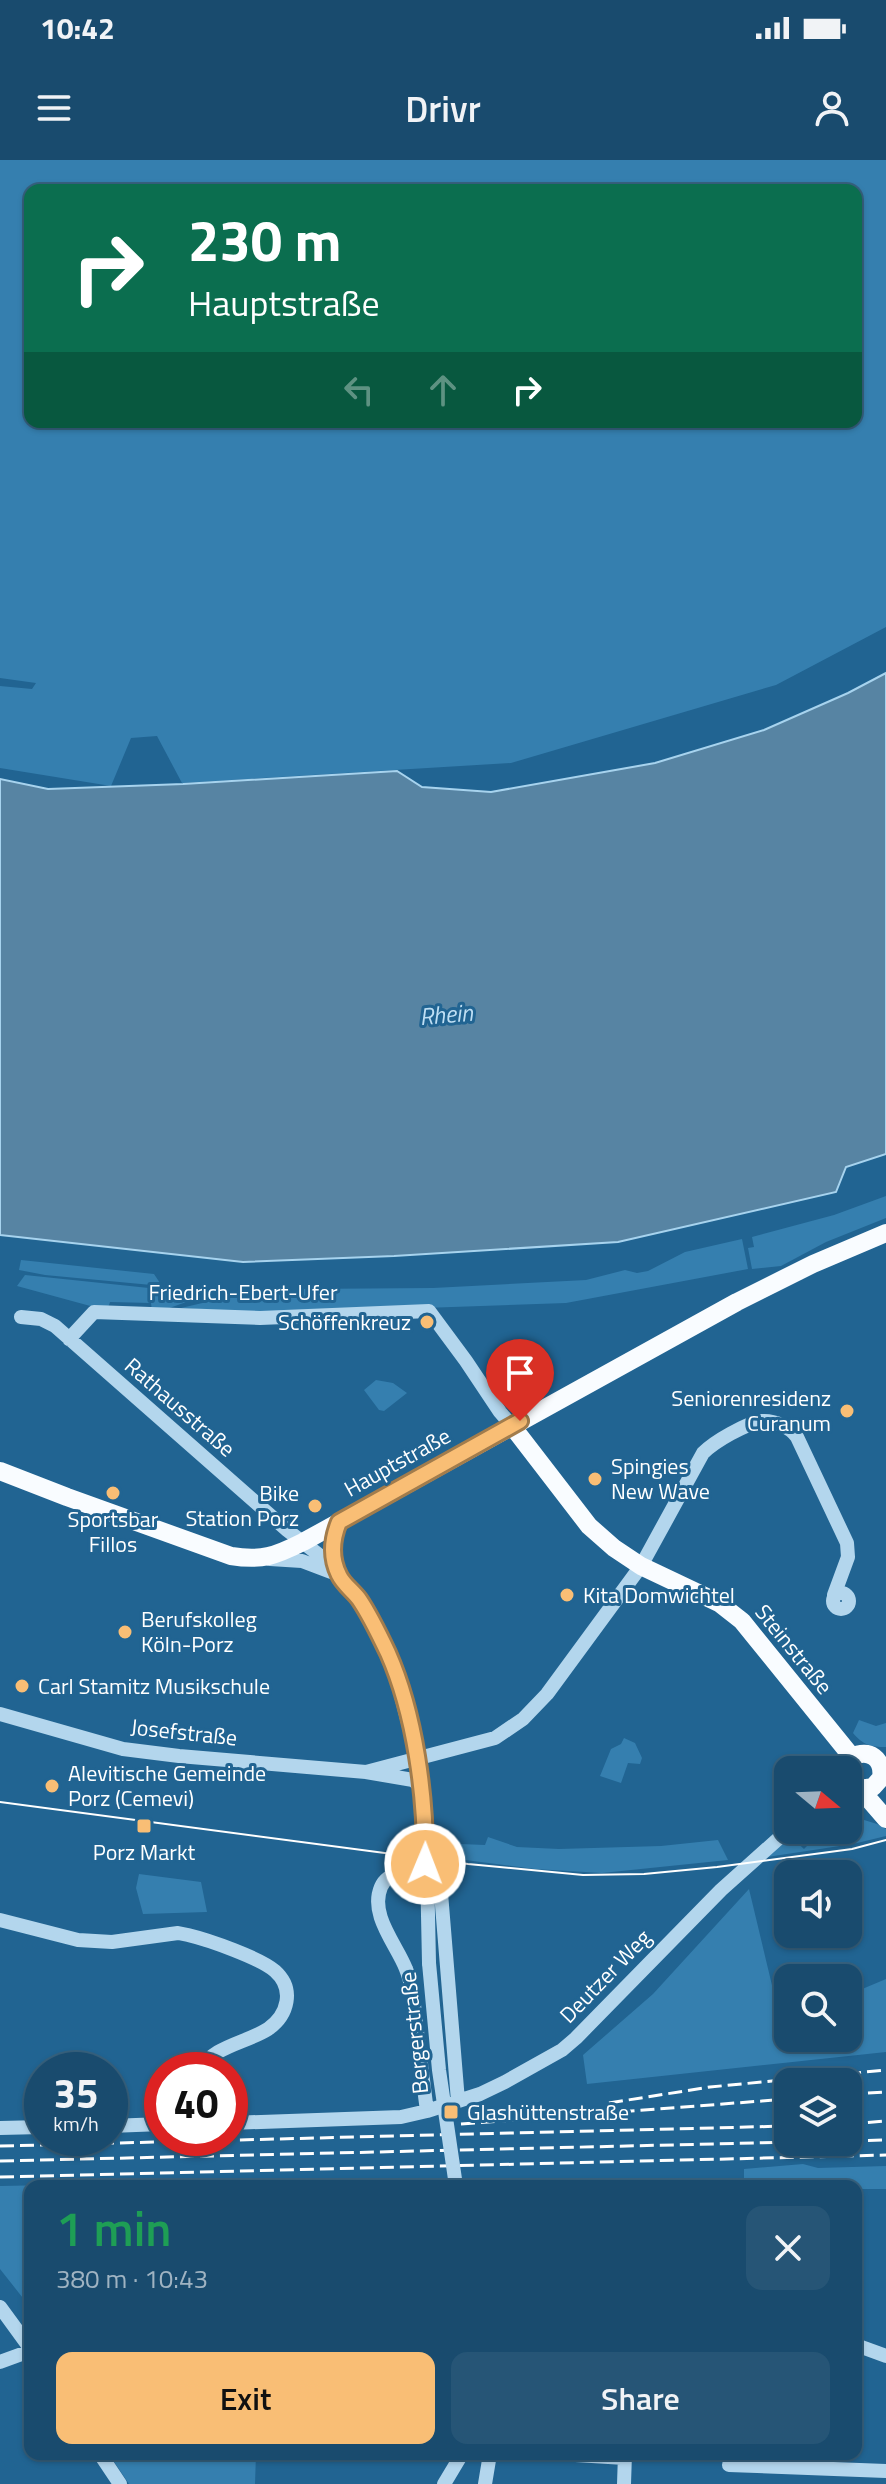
<!DOCTYPE html>
<html lang="en">
<head>
<meta charset="utf-8">
<style>
  body { margin:0; font-family:"Titillium Web",sans-serif; background:#265576; color:#f1f3f6; height:100vh; display:flex; flex-direction:column; font-size:30px; white-space:nowrap }
  * { box-sizing:border-box; margin:0 }
  p { font-size:26px; color:#9fb3c2 }
  .icon { flex:none; width:44px; height:44px; fill:none; stroke:currentColor; stroke-width:2; stroke-linecap:round; stroke-linejoin:round }
  .map { position:relative; flex:1; overflow:hidden }
  .side { position:absolute; left:24px; top:2020px; width:838px; height:280px; display:flex; flex-direction:column; background:#194b6e; border-radius:16px; box-shadow:0 2px 6px #0004,0 0 0 2px #376381 }
  .side>* { flex:none }
  .top-card { position:absolute; left:24px; top:24px; width:838px; height:244px; border-radius:16px; box-shadow:0 2px 6px #0004,0 0 0 2px #376381; background:#0b6e4f; color:#fff; overflow:hidden }
  .needle { width:52px; rotate:109deg }
  .buttons { position:absolute; left:774px; top:1596px; display:grid; gap:16px }
  .buttons a { display:grid; place-items:center; width:88px; height:88px; border-radius:16px; background:#194b6e; box-shadow:0 2px 6px #0004,0 0 0 2px #376381; font-size:40px }
  .speed { position:absolute; left:24px; top:1892px; display:flex; gap:16px; font-size:40px; font-weight:700; text-align:center }
  .speed>* { display:grid; place-content:center; width:104px; height:104px; border-radius:50%; background:#194b6e; box-shadow:0 2px 6px #0004,0 0 0 2px #376381; line-height:1 }
  .speed small { font-size:20px; font-weight:400 }
  .speed .limit { border:12px solid #d22; background:#fff; color:#111 }
  .pin { position:absolute; display:grid; place-items:center; width:68px; height:68px; color:#fff; margin:-82px -34px; border-radius:50% 50% 50% 0; rotate:-45deg; box-shadow:0 0 8px #0007 }
  .pin .icon { rotate:45deg }
  .me { position:absolute; width:88px; margin:-44px; rotate:1deg; stroke-linejoin:round; filter:drop-shadow(0 0 6px #0008) }
  .turn { display:flex; align-items:center; gap:28px; height:168px; padding:0 32px; font-size:36px }
  .turn .icon { width:104px; height:104px; stroke-width:2.5 }
  .turn b { display:block; font-size:56px; line-height:68px }
  .lanes { display:flex; align-items:center; height:76px; padding:0 32px; background:#0003; justify-content:center; gap:40px; direction:ltr }
  .lanes .off { opacity:.35 }
  .round { display:grid; place-items:center; flex:none; width:84px; height:84px; border-radius:16px; background:#265576 }
  .overview { display:flex; align-items:center; justify-content:space-between; height:136px; padding:0 32px }
  h1 { font-size:48px; font-weight:600; line-height:60px; color:#1e9e55 }
  .primary-button { display:flex; gap:16px; margin-top:auto; padding:16px 32px }
  .primary-button a { flex:1; height:92px; border-radius:16px; background:#f9be75; color:#111; font-size:32px; font-weight:600; line-height:92px; text-align:center }
  .primary-button a+a { background:#265576; color:#f1f3f6 }
  .status { display:flex; justify-content:space-between; align-items:center; height:56px; padding:0 40px; background:#194b6e; direction:ltr }
  .status svg { height:22px; fill:currentColor }
  header { display:flex; justify-content:space-between; align-items:center; height:104px; padding:0 32px; background:#194b6e; font-size:36px; font-weight:600 }
  .map>svg:first-child { display:block }
  .green { fill:#357faf; fill-rule:evenodd }
  .water { fill:#5784a3; stroke:#a7d3ee; stroke-width:2 }
  .lines { fill:none; stroke-linecap:round; stroke-linejoin:round }
  .minor { stroke:#b3d6ed; stroke-width:14 }
  .major { stroke:#f9fcff; stroke-width:18 }
  .tram { stroke:#fff; stroke-width:2 }
  .rail { stroke:#fff; stroke-width:3; stroke-dasharray:14 6; stroke-linecap:butt }
  .minor-bridge { stroke:#b3d6ed; stroke-width:14 }
  .route-casing { stroke:#a27c4c; stroke-width:20 }
  .route { stroke:#f9be75; stroke-width:14 }
  .poi-dot { fill:#f9be75; stroke:#216492; stroke-width:3 }
  .labels { text-anchor:middle; dominant-baseline:central; stroke-width:6; stroke-linejoin:round; paint-order:stroke }
  .street-label { font-size:22px; fill:#fff; stroke:#216492 }
  .poi-label { font-size:22px; fill:#fff; stroke:#216492; text-anchor:start }
  .water-label { font-size:24px; font-style:italic; fill:#bfdff4; stroke:#216492 }
</style>
</head>
<body>
<div class="status"><b>10:42</b><svg viewBox="0 0 49 12"><path d="M0 12V9h3v3zM5 12V6h3v6zM10 12V3h3v9zM15 12V0h3v12zM26 1h20v11H26zM47 4h2v5h-2z"/></svg></div>
<header><svg class="icon" aria-label="menu" viewBox="0 0 24 24"><path d="M4 6h16M4 12h16M4 18h16"/></svg>Drivr<svg class="icon" aria-label="person" viewBox="0 0 24 24"><circle cx="12" cy="8" r="4"/><path d="M4 21q1-7 8-7t8 7"/></svg></header>
<div class="map">
<svg width="886" height="2324" viewBox="0 0 886 2324">
  <rect width="100%" height="100%" fill="#216492"/>
  <path class="green" d="M0 0H886V467L776 525 511 603 182 623 157 576 131 578 111 626 0 608V526L32 529 36 523 0 518ZM30 30H856V262H30Z
    M886 1036V1058L826 1082 781 1106 752 1109 748 1088 754 1087 752 1077 834 1055Z
    M742 1079 748 1109 566 1143 337 1151H228L181 1148 241 1134 287 1135 301 1129 433 1128 586 1120 625 1110 637 1113 648 1111 685 1092Z
    M21 1100 154 1114 162 1126 45 1115 19 1110Z
    M25 1115 206 1134V1135L161 1151H152L151 1143 110 1142 108 1148 94 1147 17 1126Z
    M376 1220 393 1223 407 1233 384 1251 379 1250 364 1230Z
    M859 1560 876 1566 886 1563V1587C871 1587 863 1585 853 1573Z
    M624 1578 635 1583 642 1598 640 1604 628 1603 621 1623 600 1616 611 1589 621 1584Z
    M848 1655 877 1664 886 1669V1676L853 1684 767 1697 790 1676 804 1689 820 1673 818 1670H848Z
    M488 1677 517 1687 559 1689 661 1686 718 1680 728 1700 602 1713 535 1709 442 1697V1678L460 1684 485 1685Z
    M139 1714 201 1722 207 1752 143 1754 136 1728Z
    M749 1729 781 1863 788 1861V1878H848V1835L886 1819V1892L587 1924 583 1895 653 1834Z
    M803 2004 818 2008 886 2006V2029H856V2026H744V2009Z
    M270 2021 269 2026H30V2147L0 2109V2026Z
    M109 2294H256L255 2324H129Z"/>
  <path class="water" d="M886 513V994L846 1007 836 1032 618 1082 394 1096 243 1102 0 1075V619L48 629 183 624 397 611 422 627 491 632 655 603 764 570 848 533Z"/>
  <g class="lines">
    <path class="minor" d="M21 1157 41 1159 55 1166 287 1370 323 1398 357 1437 369 1455 395 1512 417 1598 426 1659 429 1803
      M69 1179 94 1152 260 1158 429 1151 466 1201 500 1252 512 1266
      M270 1399 302 1401 331 1412
      M338 1412 332 1384 339 1362
      M833 1441a8 8 0 1 1 16 0a8 8 0 1 1-16 0Z
      M0 1554 123 1589 179 1596 366 1612 413 1620 421 1627
      M366 1612 495 1578 523 1559 547 1534 641 1406 703 1293C715 1281 745 1264 762 1261 774 1260 790 1267 797 1277L847 1383 848 1397 834 1435
      M425 1715C410 1713 388 1710 381 1727 369 1755 397 1785 406 1809 413 1826 414 1845 416 1864 420 1893 423 1922 427 1951
      M441 1733 458 1941
      M0 1760 78 1780 112 1782 178 1773 188 1775C209 1780 260 1798 275 1811 295 1829 288 1855 268 1869 246 1883 213 1886 200 1910
      M230 1963 401 1957 427 1951 480 1934 505 1922 562 1890 576 1878 721 1730 788 1670
      M110 1966 162 1964
      M0 1968 42 1967
      M0 2147 30 2188
      M856 2185 886 2196
      M0 2202 30 2191
      M100 2294 120 2324
      M559 2294 625 2298
      M729 2305 886 2311
      M444 2324 462 2294
      M485 2324 490 2294
      M624 2324 625 2294"/>
    <path class="major" d="M512 1266 589 1366 614 1388 641 1406 719 1443 742 1461 852 1597
      M0 1311 67 1337 231 1396C262 1401 275 1396 303 1382L737 1142 813 1104 886 1073
      M846 1610 852 1597C869 1588 884 1599 881 1618L873 1627 860 1629 848 1620
      M860 1629 886 1659"/>
    <path class="tram" d="M0 1642 468 1704 583 1715 644 1714 717 1707 852 1689 886 1680"/>
    <path class="rail" d="M848 1934 886 1932
      M609 1943 710 1927 886 1910
      M461 1964 788 1939
      M848 1964 886 1961
      M848 1981 886 1980
      M0 1986 788 1966
      M0 2001 794 1982
      M0 2017 886 1995"/>
    <path class="minor-bridge" d="M429 1803 439 1910 456 2026"/>
  </g>
  <g class="lines">
    <g class="route-casing">
      <path id="route" d="M425 1704C426 1637 415 1554 388 1493 379 1474 370 1455 359 1439 353 1431 343 1424 339 1415 330 1397 332 1379 339 1362L520 1261"/>
    </g>
    <use href="#route" class="route"/>
  </g>
  <g class="poi-dot">
    <circle cx="427" cy="1162" r="8"/>
    <circle cx="847" cy="1251" r="8"/>
    <circle cx="595" cy="1319" r="8"/>
    <circle cx="113" cy="1333" r="8"/>
    <circle cx="315" cy="1346" r="8"/>
    <circle cx="567" cy="1435" r="8"/>
    <circle cx="125" cy="1472" r="8"/>
    <circle cx="22" cy="1526" r="8"/>
    <circle cx="52" cy="1626" r="8"/>
    <rect x="136" y="1658" width="16" height="16" rx="4"/>
    <rect x="443" y="1944" width="16" height="16" rx="4"/>
  </g>
  <g class="labels">
    <g class="street-label">
      <text x="243" y="1132">Friedrich-Ebert-Ufer</text>
      <text transform="translate(180 1247) rotate(41)">Rathausstraße</text>
      <text transform="translate(397 1302) rotate(-29)">Hauptstraße</text>
      <text transform="translate(794 1489) rotate(51)">Steinstraße</text>
      <text transform="translate(184 1572) rotate(6)">Josefstraße</text>
      <text transform="translate(605 1816) rotate(-46)">Deutzer Weg</text>
      <text transform="translate(414 1873) rotate(-96)">Bergerstraße</text>
    </g>
    <g class="poi-label">
      <text x="411" y="1162" text-anchor="end">Schöffenkreuz</text>
      <text x="831" y="1238" text-anchor="end">Seniorenresidenz<tspan x="831" dy="25">Curanum</tspan></text>
      <text x="611" y="1306">Spingies<tspan x="611" dy="25">New Wave</tspan></text>
      <text x="299" y="1333" text-anchor="end">Bike<tspan x="299" dy="25">Station Porz</tspan></text>
      <text x="113" y="1359" text-anchor="middle">Sportsbar<tspan x="113" dy="25">Fillos</tspan></text>
      <text x="583" y="1435">Kita Domwichtel</text>
      <text x="141" y="1459">Berufskolleg<tspan x="141" dy="25">Köln-Porz</tspan></text>
      <text x="38" y="1526">Carl Stamitz Musikschule</text>
      <text x="68" y="1613">Alevitische Gemeinde<tspan x="68" dy="25">Porz (Cemevi)</tspan></text>
      <text x="144" y="1692" text-anchor="middle">Porz Markt</text>
      <text x="467" y="1952">Glashüttenstraße</text>
    </g>
    <g class="water-label">
      <text transform="translate(446 854) rotate(-5)">Rhein</text>
    </g>
  </g>
</svg>
<div class="buttons">
<a><svg class="needle" viewBox="-14 -14 28 28"><path d="M0-13l5 13h-10z" fill="#e53935"/><path d="M0 13l5-13h-10z" fill="#9fb3c2"/></svg></a>
<a><svg class="icon" aria-label="sound" viewBox="0 0 24 24"><path d="M4 9h4l5-4v14l-5-4H4zM17 9q2 3 0 6"/></svg></a>
<a><svg class="icon" aria-label="search" viewBox="0 0 24 24"><circle cx="10" cy="10" r="6"/><path d="M15 15l6 6"/></svg></a>
<a><svg class="icon" aria-label="layers" viewBox="0 0 24 24"><path d="M12 4l9 5-9 5-9-5zM3 14l9 5 9-5"/></svg></a>
</div>
<div class="speed"><div>35<small>km/h</small></div><div class="limit">40</div></div>
<div class="pin" style="left:520px;top:1261px;background:#d93025"><svg class="icon" aria-label="arrive" viewBox="0 0 24 24"><path d="M6 21V4h12l-3 4 3 4H6"/></svg></div>
<svg class="me" style="left:425px;top:1704px" viewBox="-20 -20 40 40"><circle r="17" fill="#f9be75" stroke="#fff" stroke-width="3"/><path d="M0-11L8 9 0 5-8 9z" fill="#fff"/></svg>
<div class="top-card">
<div class="turn"><svg class="icon" aria-label="right" viewBox="0 0 24 24"><path d="M7 20v-9h11M14 6l5 5-5 5"/></svg><div><b>230 m</b>Hauptstraße</div></div>
<div class="lanes"><svg class="icon off" aria-label="left" viewBox="0 0 24 24"><path d="M17 20v-9H6M10 6l-5 5 5 5"/></svg><svg class="icon off" aria-label="ahead" viewBox="0 0 24 24"><path d="M12 20V5M6 11l6-6 6 6"/></svg><svg class="icon" aria-label="right" viewBox="0 0 24 24"><path d="M7 20v-9h11M14 6l5 5-5 5"/></svg></div>
</div>
<section class="side">
<div class="overview"><div><h1>1 min</h1><p>380 m · 10:43</p></div><a class="round"><svg class="icon" aria-label="close" viewBox="0 0 24 24"><path d="M6 6l12 12M18 6L6 18"/></svg></a></div>
<div class="primary-button"><a>Exit</a><a>Share</a></div>
</section>
</div>
</body>
</html>
